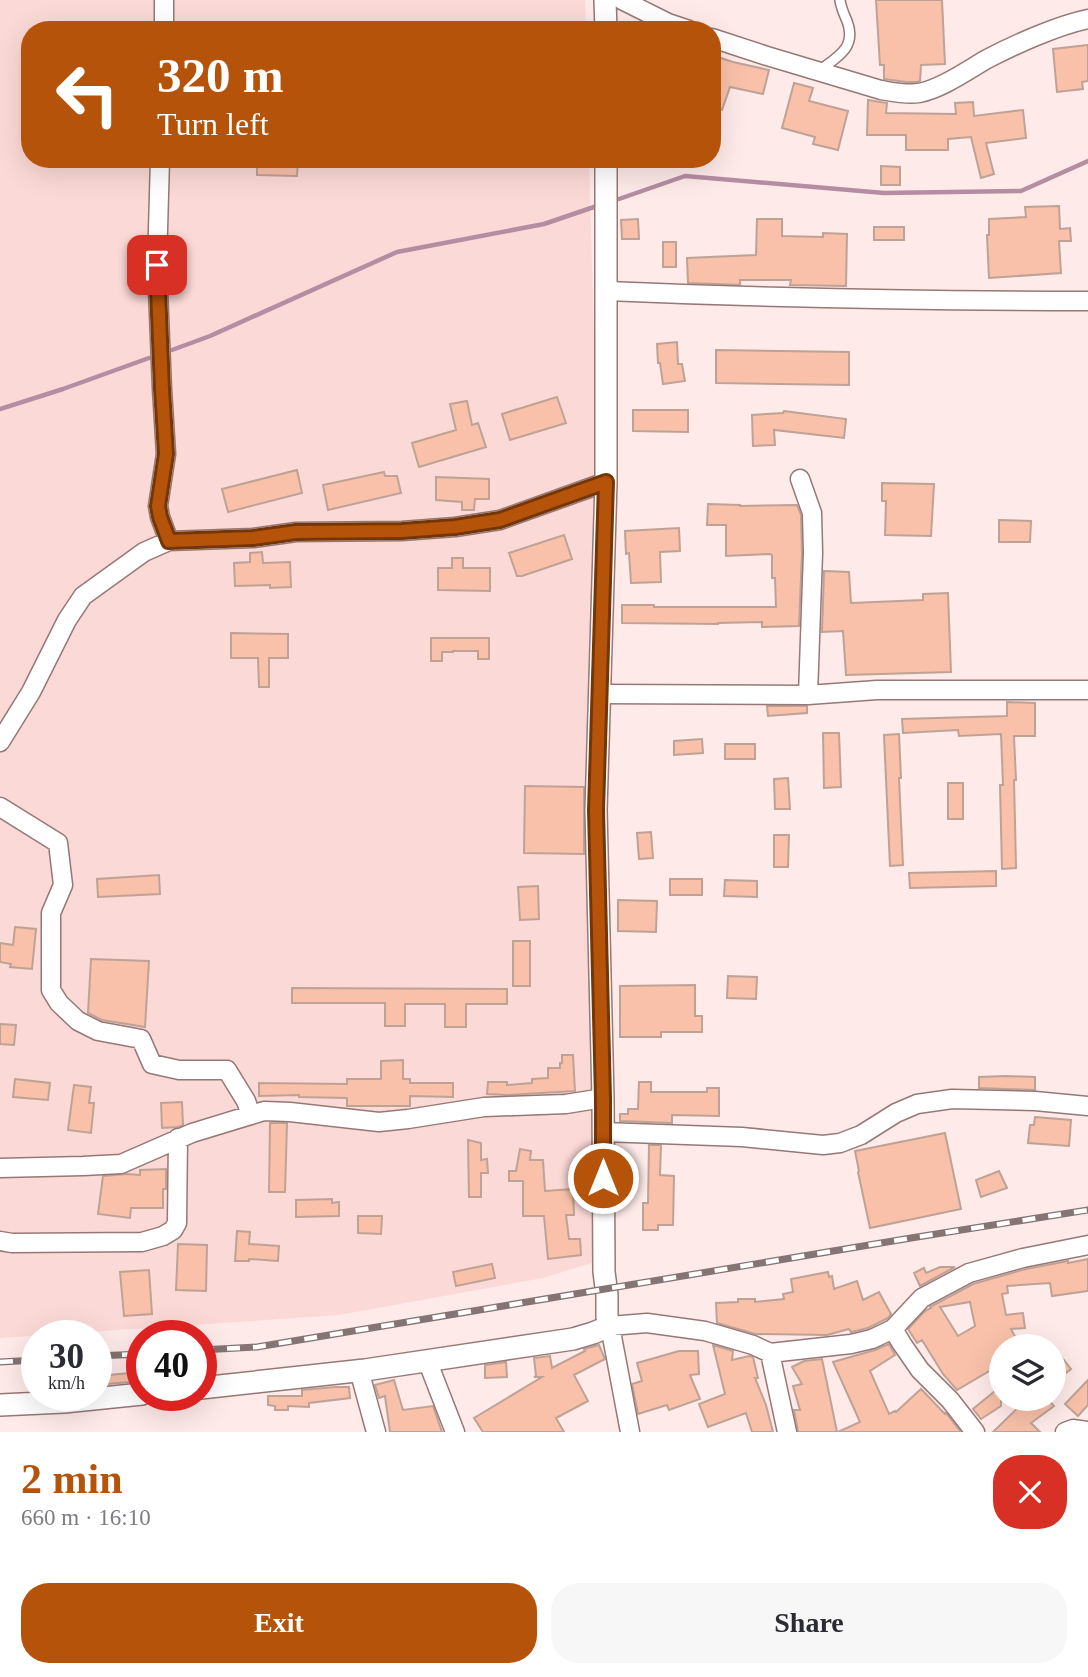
<!DOCTYPE html>
<html lang="en">
<head>
<meta charset="utf-8">
<style>
  body { margin:0; font-family:Georgia,serif; background:#f7f7f7; color:#2b2b33; height:100vh; display:flex; flex-direction:column; font-size:26px; white-space:nowrap }
  * { box-sizing:border-box; margin:0 }
  p { font-size:23px; color:#7c7c81 }
  .icon { flex:none; width:38px; height:38px; fill:none; stroke:currentColor; stroke-width:2; stroke-linecap:round; stroke-linejoin:round }
  .map { position:relative; height:1432px; overflow:hidden }
  .panel { display:flex; flex-direction:column; background:#fff; flex:1 }
  .panel>* { flex:none }
  .banner { position:absolute; left:21px; top:21px; width:700px; height:147px; border-radius:28px; box-shadow:0 7px 28px #0002; background:#b45309; color:#fff; overflow:hidden }
  .tools { position:absolute; left:989px; top:1334px; display:grid; gap:14px }
  .tools a { display:grid; place-items:center; width:77px; height:77px; border-radius:50%; background:#fff; box-shadow:0 7px 28px #0002; font-size:35px }
  .speed { position:absolute; left:21px; top:1320px; display:flex; gap:14px; font-size:35px; font-weight:700; text-align:center }
  .speed>* { display:grid; place-content:center; width:91px; height:91px; border-radius:50%; background:#fff; box-shadow:0 7px 28px #0002; line-height:1 }
  .speed small { font-size:18px; font-weight:400 }
  .speed .limit { border:10px solid #d22; background:#fff; color:#111 }
  .pin { position:absolute; display:grid; place-items:center; width:60px; height:60px; color:#fff; margin:-30px; border-radius:14px; box-shadow:0 4px 10px #0006 }
  .me { position:absolute; width:77px; margin:-38px; rotate:0deg; stroke-linejoin:round; filter:drop-shadow(0 0 5px #0008) }
  .turn { display:flex; align-items:center; gap:24px; height:147px; padding:0 21px; font-size:32px }
  .turn .icon { width:91px; height:91px; stroke-width:2.5 }
  .turn b { display:block; font-size:49px; line-height:60px }
  .round { display:grid; place-items:center; flex:none; width:74px; height:74px; border-radius:28px; background:#f7f7f7 }
  .overview { display:flex; align-items:center; justify-content:space-between; height:119px; padding:0 21px }
  h1 { font-size:42px; font-weight:800; line-height:52px; color:#b45309 }
  .action { display:flex; gap:14px; margin-top:auto; padding:14px 21px }
  .action a { flex:1; height:80px; border-radius:28px; background:#b45309; color:#fff; font-size:28px; font-weight:800; line-height:80px; text-align:center }
  .action a+a { background:#f7f7f7; color:#2b2b33 }
  .map>svg:first-child { display:block }
  .built { fill:#fbd9d6 }
  .lines { fill:none; stroke-linecap:round; stroke-linejoin:round }
  .stream { stroke:#b58da3; stroke-width:4.5 }
  .building { fill:#f9c1a9; stroke:#bfa296; stroke-width:2; fill-rule:evenodd }
  .service-casing { stroke:#967876; stroke-width:12 }
  .minor-casing { stroke:#967876; stroke-width:21 }
  .tertiary-casing { stroke:#967876; stroke-width:24 }
  .service { stroke:#fff; stroke-width:9 }
  .minor { stroke:#fff; stroke-width:18 }
  .tertiary { stroke:#fff; stroke-width:21 }
  .rail-casing { stroke:#847473; stroke-width:7 }
  .rail { stroke:#fff; stroke-width:4.5; stroke-dasharray:13; stroke-linecap:butt }
  .route-casing { stroke:#753606; stroke-width:18 }
  .route { stroke:#b45309; stroke-width:12 }
</style>
</head>
<body>
<div class="map">
<svg width="1088" height="1432" viewBox="0 0 1088 1432">
  <rect width="100%" height="100%" fill="#feeae8"/>
  <path class="built" d="M0 0H585L586 30H30V159H589L594 337 601 1260 543 1278 339 1315 0 1338Z"/>
  <g class="lines">
    <path class="stream" d="M619 199 685 176 884 193 1021 191 1088 161
      M172 350 210 336 397 252 544 224 594 207
      M0 409 63 389 149 358"/>
  </g>
  <path class="building" d="M876 0H942L945 64 921 65 920 81 917 82H906L884 79V65H880Z
    M1088 45V81L1082 82 1083 89 1057 92 1053 49Z
    M712 55 733 62 769 70 763 94 730 87 722 110 712 107Z
    M794 83 813 88 809 101 848 111 838 150 813 144 815 137 782 128Z
    M868 100 887 103 886 113 956 114 955 103 973 102 974 116 1023 110 1026 138 986 143 994 174 981 178 971 137 948 139V150H906V135H867Z
    M257 159H298L297 176 257 175Z
    M881 166 900 167V185H881Z
    M1059 206 1060 229 1070 228 1071 241H1059L1061 273 989 278 987 235H989V219L1026 217 1025 207Z
    M638 219 639 239H622L621 220Z
    M757 219H782V236L823 237V233L847 234 846 286 790 285 791 280H740V285L688 283 687 258 756 255Z
    M874 227H904V240H874Z
    M663 242H676V267H663Z
    M677 342 678 364H682L685 381 663 384 660 363H658L657 344Z
    M716 350 849 352V385L716 383Z
    M557 397 566 423 510 440 502 414Z
    M467 401 472 425 478 423 486 447 419 467 412 443 456 430 450 404Z
    M633 410H688V432L633 431Z
    M784 411 846 419 844 438 774 430 775 445 753 446 752 415 783 413Z
    M297 470 302 493 228 512 222 489Z
    M384 472 385 476H397L401 493 328 510 323 485Z
    M436 477 489 479V499H475L474 510H462V502L436 500Z
    M882 483 934 484 931 536 885 535 886 501H882Z
    M708 504 740 505V506L797 505 801 515 802 553 799 626 762 627V622L718 623V624L622 623V605H654V607H776L775 578H772V555L770 554 726 556V525H707Z
    M999 520 1031 521 1030 542H999Z
    M679 528 680 551 660 552 661 582 631 583 629 553 626 554 625 531Z
    M564 535 572 559 522 576H517L509 553Z
    M262 552 263 563 290 562 291 587 270 588V585L235 586 234 563 250 562V553Z
    M452 558H463V568H490V591L438 590V568H452Z
    M824 571 849 572 851 603 923 600V594L948 593 951 672 846 675 843 631 822 632Z
    M231 633 288 634V658H269V687H259L258 658H231Z
    M431 638H489V659H478V651H453V652H442V661H431Z
    M1007 702 1035 703V736H1014L1016 780H1014L1015 822 1016 868 1002 869 1000 785H1003L1001 734 959 736 958 730 903 733 902 719 1007 716Z
    M767 706H807V713L768 716Z
    M823 733H839L841 787 824 788Z
    M899 734 901 778H899L903 865 890 866 884 735Z
    M702 739 703 753 674 755V741Z
    M725 744H755V759H725Z
    M788 778 790 809H775L774 779Z
    M948 783H963V819H948Z
    M525 786 584 787V854L524 853Z
    M651 832 653 858 639 859 637 833Z
    M774 835H789L788 867H774Z
    M996 871V886L910 888 909 873Z
    M159 875 160 894 98 897 97 879Z
    M670 879H702V895H670Z
    M725 880 757 881V897L724 896Z
    M538 886 539 919 520 920 518 887Z
    M618 900 657 901 656 932 618 931Z
    M15 927 36 929 32 969 10 967 11 964 0 962V943L13 945Z
    M513 941H530V986H513Z
    M91 959 149 961 145 1027 102 1020 88 1013Z
    M728 976 757 977 756 999 727 998Z
    M695 985V1016H702V1032H661V1037H620V986Z
    M292 988 507 989V1004H466V1027H445V1004H405V1026H385V1003H292Z
    M0 1024 16 1025 14 1045 0 1044Z
    M562 1055H573L575 1091 507 1095 487 1094 488 1082H507V1085L532 1083V1079L548 1078V1068H560V1063H562Z
    M403 1060V1079H410V1083H453V1097L410 1096V1106H347V1098L299 1097V1095L259 1096V1083L347 1084V1079H381V1061Z
    M1006 1076 1035 1077V1090L979 1088V1077Z
    M15 1079 50 1083 48 1100 13 1097Z
    M639 1082H651V1092H707V1088H719V1116L672 1115V1123L620 1121V1114H628V1109H638Z
    M74 1085 91 1087 89 1103H94L91 1133 68 1130Z
    M182 1102 183 1125 178 1127 162 1128 161 1103Z
    M1035 1117 1071 1120 1069 1146 1028 1143 1030 1125H1034Z
    M270 1123H287L285 1192H269Z
    M945 1133 961 1209 870 1228 858 1172 859 1171 855 1151Z
    M468 1140 481 1143V1160L487 1159 488 1173H481V1197H469Z
    M649 1145H661L660 1175 674 1176 673 1225H658V1230H643V1203H648Z
    M520 1149 531 1151 530 1160H543L545 1191 573 1189 574 1215H566L569 1239H580L581 1255 548 1259 544 1216H523V1181H509V1171H516Z
    M166 1169V1189H163V1208H131L130 1218 98 1214 103 1176 127 1174 140 1175V1170Z
    M999 1171 1007 1188 981 1197 976 1180Z
    M332 1199V1203L339 1202V1216L296 1217V1200Z
    M358 1216H382L381 1234 358 1233Z
    M237 1231 250 1232 249 1244 279 1246 278 1261 249 1259V1261H235Z
    M178 1244 207 1245 206 1291 176 1290Z
    M1088 1259V1291L1052 1296 1050 1283 1007 1286 1008 1293 1002 1294 1006 1315 1023 1313 1025 1328 1011 1329 1020 1346H1001V1358L994 1362 996 1367 957 1390 943 1374 922 1340 917 1343 908 1329 925 1311 931 1308 930 1307 973 1284 1026 1269 1068 1261V1263ZM970 1302 975 1326 958 1336 940 1307Z
    M492 1264 495 1278 456 1286 453 1272Z
    M940 1267H955L920 1286 914 1273 924 1268 926 1273Z
    M149 1270 152 1314 124 1316 120 1272Z
    M828 1272 829 1277 832 1276 834 1289 857 1281 863 1300 879 1292 891 1314 888 1318 868 1328 851 1332 849 1329 827 1335 755 1334 717 1323 716 1303 738 1302V1299H755V1302L784 1299 783 1294 793 1292 791 1279Z
    M889 1344 895 1355 870 1371 889 1414 895 1411 896 1412 921 1389 945 1414 946 1413 961 1432H838L860 1422 833 1362 875 1350Z
    M599 1345 605 1359 574 1375 588 1401 556 1418 564 1432H483L474 1418 542 1377H534L536 1376 534 1358 550 1356 552 1368 585 1351 584 1349Z
    M713 1345 733 1351 732 1360 749 1356 753 1357 758 1378H755L766 1405 773 1432H752L746 1413 708 1427 699 1404 725 1394Z
    M1054 1347 1071 1369 1054 1383Z
    M679 1351H698L699 1374 690 1375 700 1399 669 1410 667 1405 638 1414 632 1384 642 1381 637 1363Z
    M822 1359 837 1432H798L794 1410H800L793 1386 802 1384 792 1367 804 1361Z
    M506 1362 507 1377 485 1378V1365Z
    M142 1372V1381L96 1385V1376Z
    M394 1380 403 1410 433 1406 442 1432H390L385 1396 379 1398 375 1385Z
    M1088 1380V1405L1078 1416 1065 1404Z
    M1001 1386V1406L981 1419 973 1409Z
    M335 1387H349L350 1398 309 1403V1407L288 1406V1410H275V1406L268 1405V1396H302V1390Z
    M1028 1398H1047L1054 1406 1031 1423 1040 1432H993Z"/>
  <g class="lines">
    <g class="service-casing">
      <path id="service" d="M820 70C838 57 857 47 847 21 844 14 841 8 840 0"/>
    </g>
    <g class="minor-casing">
      <path id="minor" d="M622 0 668 23 689 30
        M164 30V0
        M712 38 767 56 881 90C893 92 907 95 919 93 941 89 968 70 987 59 1014 45 1058 25 1088 19
        M160 159 157 265 162 389 166 454 158 506 160 517 169 541
        M607 291C767 298 928 301 1088 301
        M800 479 812 513 813 553 808 695
        M600 694 808 695 877 690H1088
        M0 742 31 692 67 620 83 596 144 552 169 541 253 538 296 532 402 531 455 527 500 520 606 482
        M0 807 58 843 63 885 51 913V990L59 1003 78 1021 98 1031 141 1039 152 1064 179 1070H227L246 1101 251 1115
        M603 1132 742 1137 823 1145 840 1143 861 1135 896 1113 917 1104 952 1099 1035 1101 1088 1106
        M0 1168 83 1166 121 1164 192 1133 264 1111 290 1112 379 1122 408 1119 484 1107 566 1104 603 1098
        M0 1241 12 1243 142 1242 163 1236 173 1230 177 1223 178 1138
        M893 1329 902 1344 920 1370 950 1400 975 1432
        M770 1353 787 1432
        M427 1360 455 1432
        M359 1370 376 1432
        M630 1432 610 1326 647 1323 705 1331 753 1345 770 1353 851 1344 872 1339 893 1329 922 1298 969 1273 1023 1258 1088 1245
        M1065 1432 1073 1429 1088 1431"/>
    </g>
    <g class="tertiary-casing">
      <path id="tertiary" d="M605 0 606 30
        M201 1388 365 1370 573 1339 593 1333 610 1326 607 1317V1295L604 1272 603 1098 596 810 606 482V159
        M0 1405 64 1402 142 1394"/>
    </g>
    <use href="#service" class="service"/>
    <use href="#minor" class="minor"/>
    <use href="#tertiary" class="tertiary"/>
    <g class="rail-casing">
      <path id="rail" d="M201 1350 257 1347 911 1238 1088 1210
        M96 1356 142 1354
        M0 1362 37 1360"/>
    </g>
    <use href="#rail" class="rail"/>
  </g>
  <g class="lines">
    <g class="route-casing">
      <path id="route" d="M157 265 162 389 166 454 158 506 160 517 169 541 253 538 296 532 402 531 455 527 500 520 606 482 596 810 603 1098V1178"/>
    </g>
    <use href="#route" class="route"/>
  </g>
</svg>
<div class="tools">
<a><svg class="icon" aria-label="layers" viewBox="0 0 24 24"><path d="M12 4l9 5-9 5-9-5zM3 14l9 5 9-5"/></svg></a>
</div>
<div class="speed"><div>30<small>km/h</small></div><div class="limit">40</div></div>
<div class="pin" style="left:157px;top:265px;background:#d93025"><svg class="icon" aria-label="arrive" viewBox="0 0 24 24"><path d="M6 21V4h12l-3 4 3 4H6"/></svg></div>
<svg class="me" style="left:603px;top:1178px" viewBox="-20 -20 40 40"><circle r="17" fill="#b45309" stroke="#fff" stroke-width="3"/><path d="M0-11L8 9 0 5-8 9z" fill="#fff"/></svg>
<div class="banner">
<div class="turn"><svg class="icon" aria-label="left" viewBox="0 0 24 24"><path d="M17 20v-9H6M10 6l-5 5 5 5"/></svg><div><b>320 m</b>Turn left</div></div>
</div>
</div>
<section class="panel">
<div class="overview"><div><h1>2 min</h1><p>660 m · 16:10</p></div><a class="round" style="background:#d93025;color:#fff"><svg class="icon" aria-label="close" viewBox="0 0 24 24"><path d="M6 6l12 12M18 6L6 18"/></svg></a></div>
<div class="action"><a>Exit</a><a>Share</a></div>
</section>
</body>
</html>
